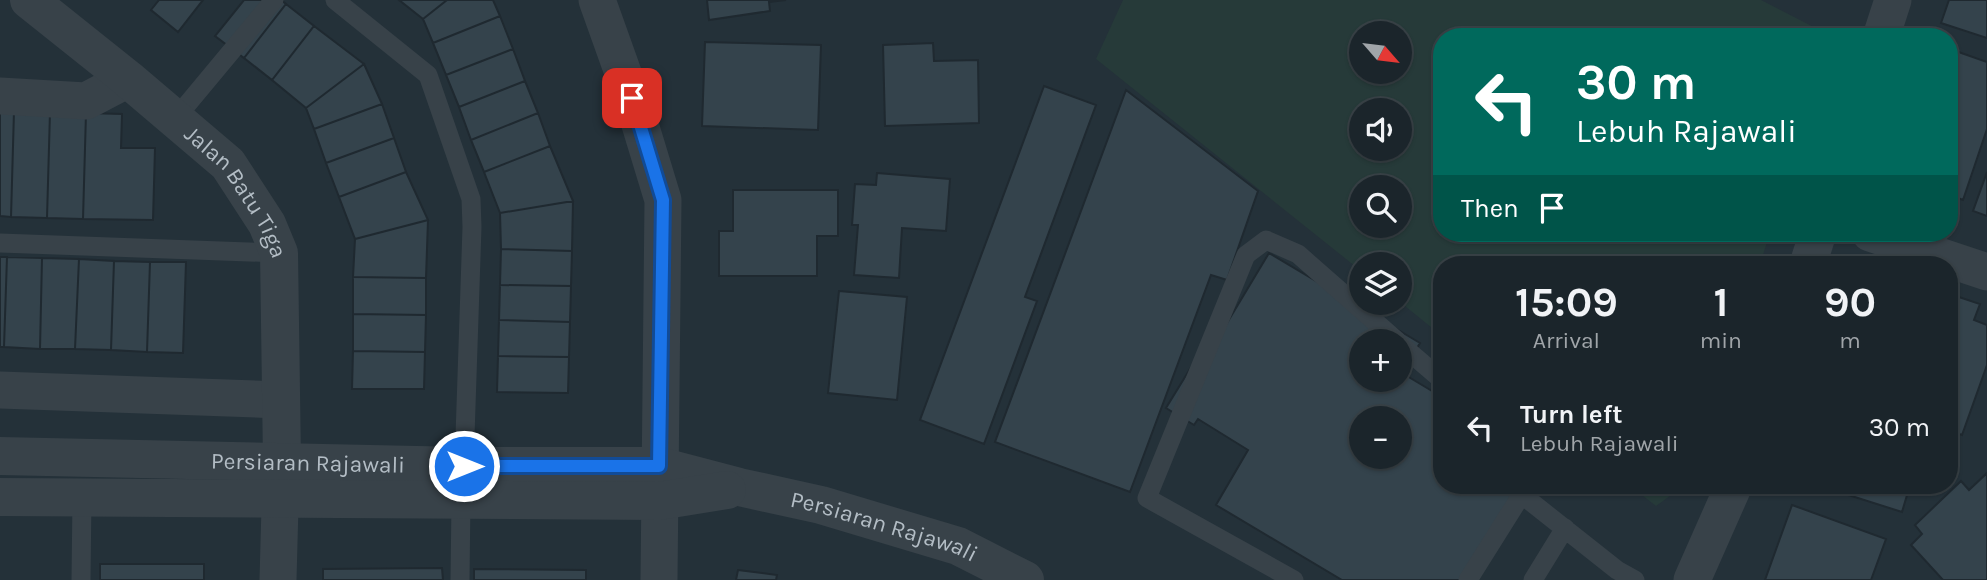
<!DOCTYPE html>
<html lang="en">
<head>
<meta charset="utf-8">
<style>
  body { margin:0; font-family:Karla,sans-serif; background:#283137; color:#f1f3f6; height:100vh; display:flex; flex-direction:column; font-size:26px; white-space:nowrap }
  * { box-sizing:border-box; margin:0 }
  p { font-size:23px; color:#a0a5a9 }
  .icon { flex:none; width:38px; height:38px; fill:none; stroke:currentColor; stroke-width:2; stroke-linecap:round; stroke-linejoin:round }
  .map { position:relative; flex:1; overflow:hidden }
  .panel { position:absolute; left:1433px; top:256px; width:525px; height:238px; display:flex; flex-direction:column; background:#1b252b; border-radius:28px; box-shadow:0 2px 5px #0004,0 0 0 2px #394247 }
  .panel>* { flex:none }
  .top-card { position:absolute; left:1433px; top:28px; width:525px; height:214px; border-radius:28px; box-shadow:0 2px 5px #0004,0 0 0 2px #394247; background:#00695c; color:#fff; overflow:hidden }
  .needle { width:46px; rotate:118deg }
  .buttons { position:absolute; left:1349px; top:21px; display:grid; gap:14px }
  .buttons a { display:grid; place-items:center; width:63px; height:63px; border-radius:50%; background:#1b252b; box-shadow:0 2px 5px #0004,0 0 0 2px #394247; font-size:35px }
  .pin { position:absolute; display:grid; place-items:center; width:60px; height:60px; color:#fff; margin:-30px; border-radius:14px; box-shadow:0 4px 10px #0006 }
  .me { position:absolute; width:77px; margin:-38px; rotate:90deg; stroke-linejoin:round; filter:drop-shadow(0 0 5px #0008) }
  .turn { display:flex; align-items:center; gap:24px; height:147px; padding:0 28px; font-size:32px }
  .turn .icon { width:91px; height:91px; stroke-width:2.5 }
  .turn b { display:block; font-size:49px; line-height:60px }
  .then { display:flex; align-items:center; height:66px; padding:0 28px; background:#0003; gap:14px; font-size:26px }
  .eta { display:flex; justify-content:space-evenly; align-items:center; height:119px; text-align:center }
  .eta b { font-size:42px; font-weight:700; line-height:49px }
  ul { padding:0; list-style:none }
  li { display:flex; align-items:center; gap:21px; height:105px; padding:0 28px }
  li div { flex:1 }
  li b { display:block; font-size:26px }
  li em { font-style:normal }
  .map>svg:first-child { display:block }
  .green { fill:#263a39; fill-rule:evenodd }
  .building { fill:#34434c; stroke:#1f2930; stroke-width:2; fill-rule:evenodd }
  .lines { fill:none; stroke-linecap:round; stroke-linejoin:round }
  .service { stroke:#384249; stroke-width:19 }
  .minor { stroke:#384249; stroke-width:37 }
  .tertiary { stroke:#384249; stroke-width:38 }
  .route-casing { stroke:#114b97; stroke-width:18 }
  .route { stroke:#1a73e8; stroke-width:12 }
  .labels { text-anchor:middle; dominant-baseline:central; stroke-width:7; stroke-linejoin:round; paint-order:stroke }
  .street-label { font-size:23px; fill:#b3bdc5; stroke:#1d272e }
</style>
</head>
<body>
<div class="map">
<svg width="1987" height="580" viewBox="0 0 1987 580">
  <rect width="100%" height="100%" fill="#243139"/>
  <path class="green" d="M1123 0H1761L1833 37H1442V233H1770L1760 264H1442V336L1400 302V264H1362L1361 271 1096 59ZM1362 33H1400V72H1362ZM1362 110H1400V149H1362ZM1362 187H1400V226H1362Z
    M1629 485H1685L1656 506Z"/>
  <path class="building" d="M159 0H203L178 32 151 10Z
    M244 0H281L286 4 244 58 215 36Z
    M399 0H447L423 19Z
    M447 0H493L500 16 433 43 423 19Z
    M707 0H786L769 2 770 11 709 20Z
    M1949 0H1987V38L1941 23Z
    M286 4 314 26 272 80 244 58Z
    M500 16 513 49 446 75 433 43Z
    M314 26 364 64 306 108 272 80Z
    M705 42 821 45 818 130 702 126Z
    M933 43 934 61 978 60 979 123 885 126 883 45Z
    M513 49 525 81 459 107 446 75Z
    M1950 49 1987 62V129L1963 200 1950 195Z
    M364 64 382 104 314 129 306 108Z
    M525 81 538 113 471 140 459 107Z
    M1044 86 1096 105 1025 297 1037 301 984 444 920 420Z
    M1126 90 1258 191 1227 280 1211 275 1130 492 995 442Z
    M382 104 394 138 326 163 314 129Z
    M0 111H14L11 217 0 216Z
    M14 111 50 112 47 218 11 217Z
    M50 112 86 113 83 219 47 218Z
    M86 113 122 114 121 148H155L153 220 83 219Z
    M538 113 550 146 484 172 471 140Z
    M394 138 406 172 339 197 326 163Z
    M550 146 573 201 500 213 484 172Z
    M406 172 428 220 355 239 339 197Z
    M1987 172V216L1973 211Z
    M877 173 950 179 946 231 902 228 899 278 854 275 858 225H852L855 184 876 185Z
    M733 190H838V236H817V276H719V231H733Z
    M573 201 572 251 501 249 500 213Z
    M428 220 426 278 353 277 355 239Z
    M501 249 572 251 571 286 500 285Z
    M1269 253 1420 343 1402 373 1442 397V485H1523L1466 580H1342L1216 505 1248 450 1198 419 1194 425 1166 408 1193 364 1200 368ZM1362 341H1400V380H1362ZM1362 418H1400V457H1362Z
    M0 257H7L4 347H0Z
    M7 257 42 258 40 349 4 347Z
    M42 258 79 259 75 349H40Z
    M79 259 114 261 111 350 75 349Z
    M114 261 150 262 147 352 111 350Z
    M150 262H186L183 353 147 352Z
    M353 277 426 278V315L353 314Z
    M500 285 571 286 570 322 499 320Z
    M839 291 907 297 897 400 828 393Z
    M1953 295 1980 304 1974 320 1987 325V365L1962 435 1950 431V304Z
    M353 314 426 315 425 352 353 351Z
    M499 320 570 322 569 357 498 356Z
    M353 351 425 352 424 389H352Z
    M498 356 569 357 568 393 497 392Z
    M1987 473V580H1943L1911 545 1922 534 1915 525 1961 481 1969 490Z
    M1817 485H1910L1902 512Z
    M1792 505 1886 539 1871 580H1765Z
    M100 564H204V580H100Z
    M442 568 443 580H323V569Z
    M474 569 586 570V580H474Z
    M738 570 777 575 776 580H736Z"/>
  <g class="lines">
    <path class="service" d="M335 0 428 75 471 199 472 227 464 466
      M175 119 274 0
      M0 243 279 253
      M1400 344 1442 380
      M1521 494 1617 570 1635 580
      M81 580 82 497
      M460 580 461 500
      M1294 580 1147 498 1246 255 1266 240 1298 254 1397 341
      M1468 580 1527 486
      M1533 580 1565 528"/>
    <path class="minor" d="M597 0 632 98 663 200 659 580
      M1881 37 1893 0
      M0 96 86 101 128 79
      M1870 233 1987 272
      M1808 264 1818 233
      M0 390 281 400
      M278 580 281 469
      M1692 580 1734 485"/>
    <g class="tertiary">
      <path id="s1" d="M29 0 128 79 228 164 267 224 279 253 282 461"/>
      <path id="s2" d="M0 456 464 466H659L739 487 821 505 958 546 1025 580"/>
      <path d="M0 497 659 501 727 490"/>
    </g>
  </g>
  <g class="lines">
    <g class="route-casing">
      <path id="route" d="M464 466H659L663 200 632 98"/>
    </g>
    <use href="#route" class="route"/>
  </g>
  <g class="labels">
    <g class="street-label">
      <text stroke="none"><textPath href="#s1" startOffset="285">Jalan Batu Tiga</textPath></text>
      <text stroke="none"><textPath href="#s2" startOffset="308">Persiaran Rajawali</textPath></text>
      <text stroke="none"><textPath href="#s2" startOffset="892">Persiaran Rajawali</textPath></text>
    </g>
  </g>
</svg>
<div class="buttons">
<a><svg class="needle" viewBox="-14 -14 28 28"><path d="M0-13l5 13h-10z" fill="#e53935"/><path d="M0 13l5-13h-10z" fill="#a0a5a9"/></svg></a>
<a><svg class="icon" aria-label="sound" viewBox="0 0 24 24"><path d="M4 9h4l5-4v14l-5-4H4zM17 9q2 3 0 6"/></svg></a>
<a><svg class="icon" aria-label="search" viewBox="0 0 24 24"><circle cx="10" cy="10" r="6"/><path d="M15 15l6 6"/></svg></a>
<a><svg class="icon" aria-label="layers" viewBox="0 0 24 24"><path d="M12 4l9 5-9 5-9-5zM3 14l9 5 9-5"/></svg></a>
<a>+</a>
<a>−</a>
</div>
<div class="pin" style="left:632px;top:98px;background:#d93025"><svg class="icon" aria-label="arrive" viewBox="0 0 24 24"><path d="M6 21V4h12l-3 4 3 4H6"/></svg></div>
<svg class="me" style="left:464px;top:466px" viewBox="-20 -20 40 40"><circle r="17" fill="#1a73e8" stroke="#fff" stroke-width="3"/><path d="M0-11L8 9 0 5-8 9z" fill="#fff"/></svg>
<div class="top-card">
<div class="turn"><svg class="icon" aria-label="left" viewBox="0 0 24 24"><path d="M17 20v-9H6M10 6l-5 5 5 5"/></svg><div><b>30 m</b>Lebuh Rajawali</div></div>
<div class="then">Then<svg class="icon" aria-label="arrive" viewBox="0 0 24 24"><path d="M6 21V4h12l-3 4 3 4H6"/></svg></div>
</div>
<section class="panel">
<div class="eta">
<div><b>15:09</b><p>Arrival</p></div>
<div><b>1</b><p>min</p></div>
<div><b>90</b><p>m</p></div>
</div>
<ul>
<li><svg class="icon" aria-label="left" viewBox="0 0 24 24"><path d="M17 20v-9H6M10 6l-5 5 5 5"/></svg><div><b>Turn left</b><p>Lebuh Rajawali</p></div><em>30 m</em></li>
</ul>
</section>
</div>
</body>
</html>
